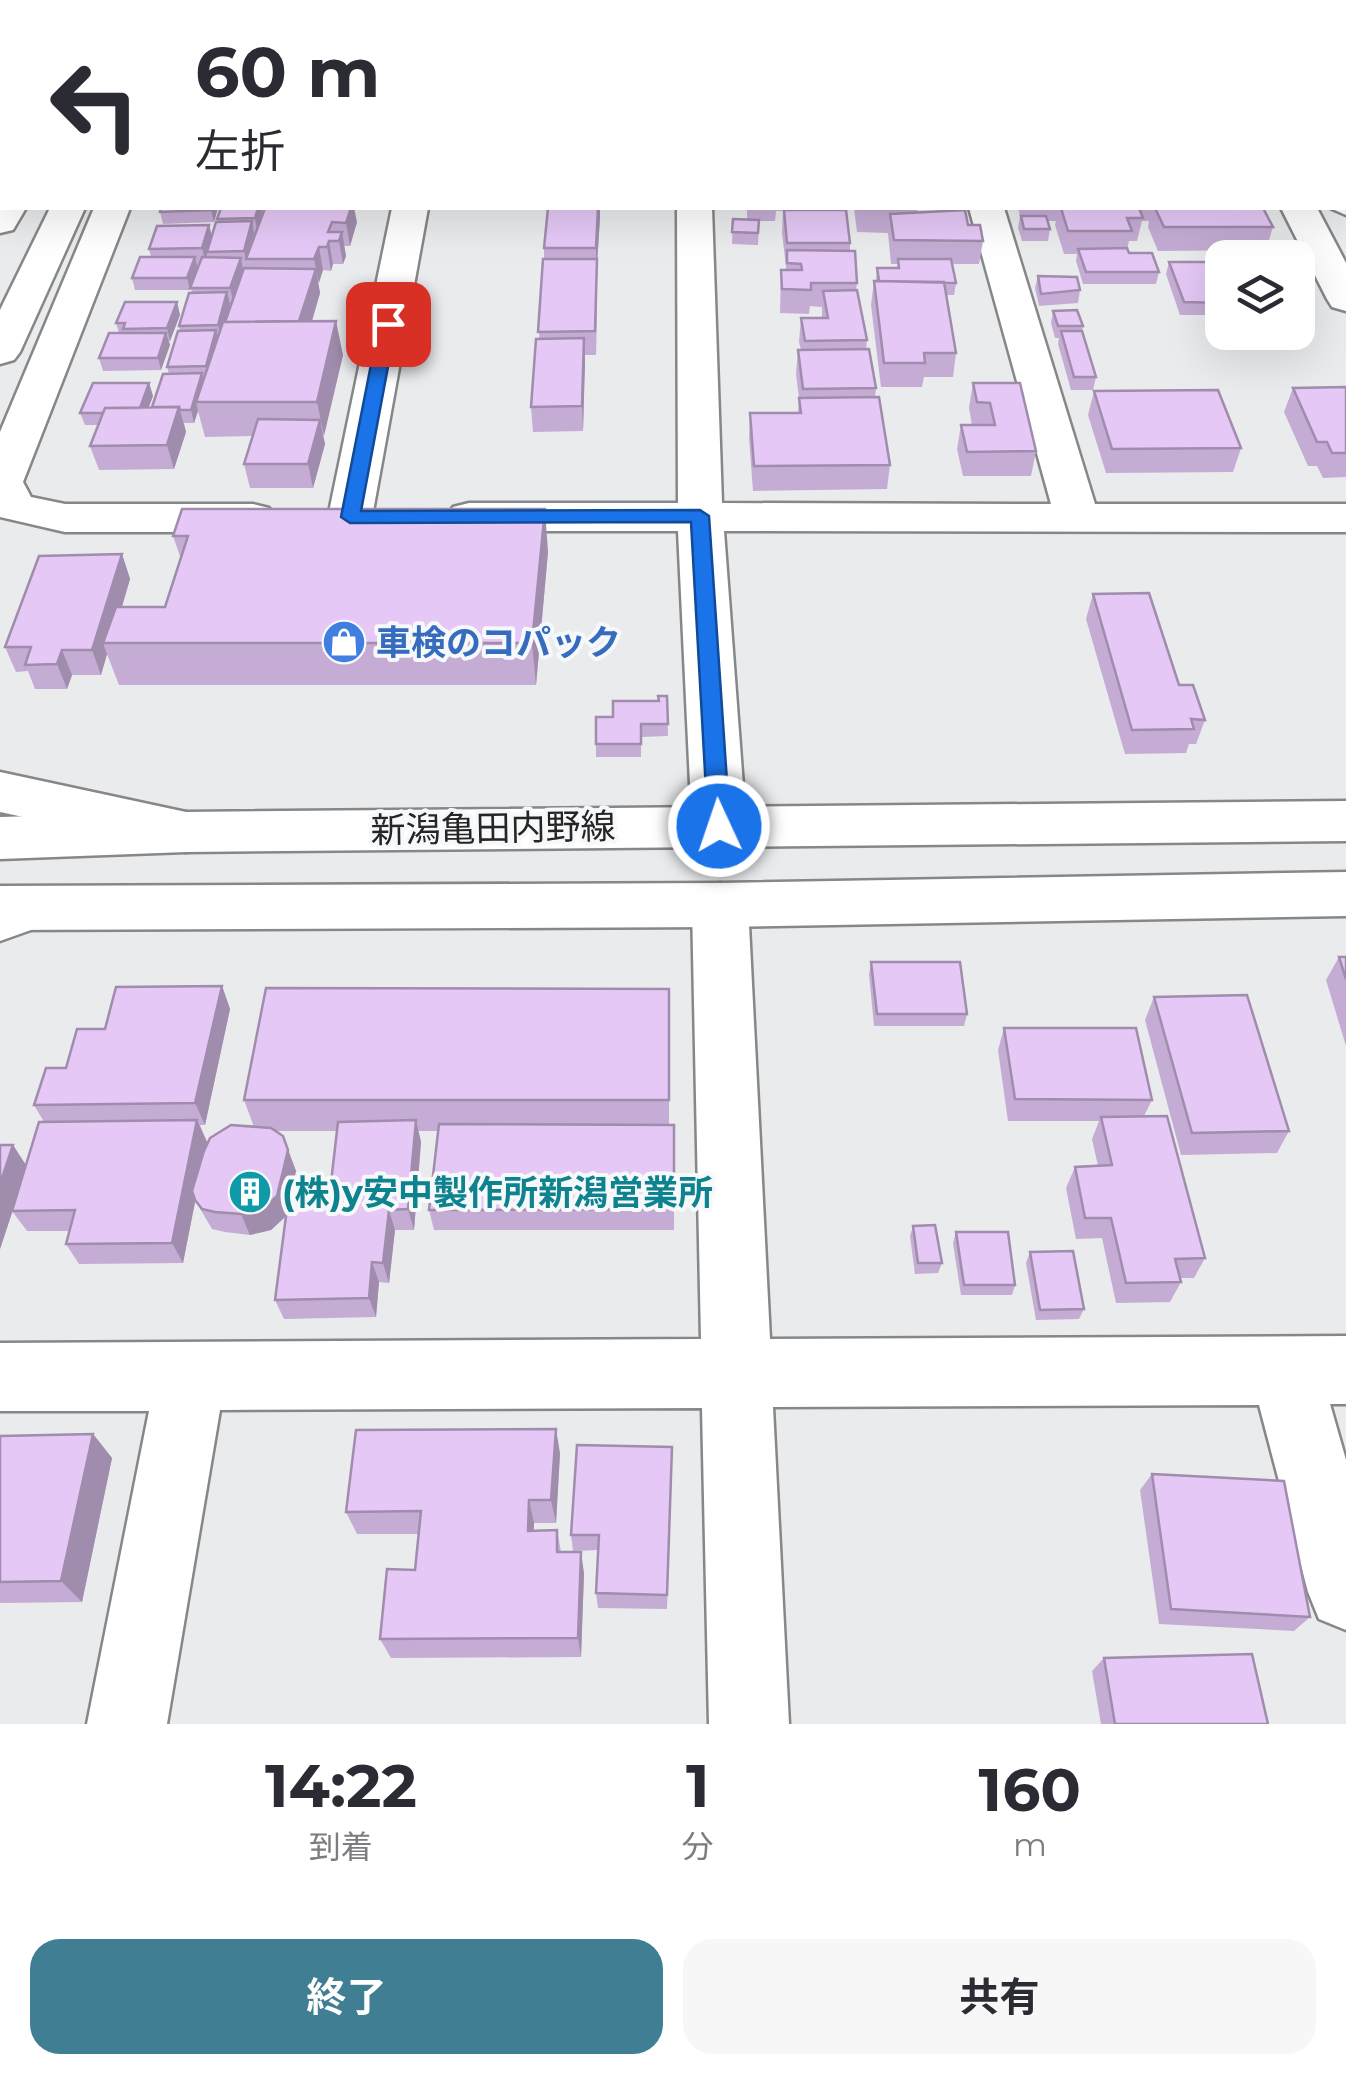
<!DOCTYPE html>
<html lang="ja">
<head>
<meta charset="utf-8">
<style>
  body { margin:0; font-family:Montserrat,"Noto Sans JP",sans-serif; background:#f7f7f7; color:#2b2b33; height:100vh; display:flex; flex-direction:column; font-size:38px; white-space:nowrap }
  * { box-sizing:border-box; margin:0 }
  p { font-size:32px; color:#7c7c81 }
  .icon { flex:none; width:55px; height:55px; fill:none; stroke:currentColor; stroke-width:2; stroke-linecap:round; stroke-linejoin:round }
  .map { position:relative; height:1724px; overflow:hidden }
  .panel { display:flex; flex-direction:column; background:#fff; flex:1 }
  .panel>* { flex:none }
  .guide { position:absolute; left:0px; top:0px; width:1348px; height:210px; box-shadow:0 10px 40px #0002; background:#fff; color:#2b2b33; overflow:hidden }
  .tools { position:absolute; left:1205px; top:240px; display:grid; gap:20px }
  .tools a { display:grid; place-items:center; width:110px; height:110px; border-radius:20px; background:#fff; box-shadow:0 10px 40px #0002; font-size:50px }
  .pin { position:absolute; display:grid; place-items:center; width:85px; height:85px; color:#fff; margin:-42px; border-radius:20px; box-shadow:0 5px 15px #0006 }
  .me { position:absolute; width:110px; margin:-55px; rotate:357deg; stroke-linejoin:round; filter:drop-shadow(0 0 8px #0008) }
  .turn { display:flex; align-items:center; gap:35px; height:210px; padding:0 30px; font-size:45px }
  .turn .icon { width:130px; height:130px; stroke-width:2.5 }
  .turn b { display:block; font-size:70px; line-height:85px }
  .eta { display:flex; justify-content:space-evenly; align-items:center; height:170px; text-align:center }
  .eta b { font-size:60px; font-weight:700; line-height:70px }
  .primary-button { display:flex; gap:20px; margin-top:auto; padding:20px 30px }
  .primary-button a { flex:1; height:115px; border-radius:30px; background:#407f93; color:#fff; font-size:40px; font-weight:700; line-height:115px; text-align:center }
  .primary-button a+a { background:#f7f7f7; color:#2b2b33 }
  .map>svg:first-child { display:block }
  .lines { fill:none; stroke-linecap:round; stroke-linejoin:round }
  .minor-casing { stroke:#858789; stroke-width:5 }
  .tertiary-casing { stroke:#858789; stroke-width:5 }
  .primary-casing { stroke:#858789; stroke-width:5 }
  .trunk-casing { stroke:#858789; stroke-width:5 }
  .minor { fill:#fff; fill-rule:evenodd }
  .tertiary { fill:#fff; fill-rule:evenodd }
  .primary { fill:#fff; fill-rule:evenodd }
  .trunk { fill:#fff; fill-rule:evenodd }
  .wall { fill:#c5acd4; fill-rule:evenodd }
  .shaded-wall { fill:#a08cac }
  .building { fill:#e5c8f6; stroke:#a08cac; stroke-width:2.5 }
  .route { fill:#1a73e8; stroke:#114b97; stroke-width:2.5 }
  .labels { text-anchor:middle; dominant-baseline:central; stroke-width:8; stroke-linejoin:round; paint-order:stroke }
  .shop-label { font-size:35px; font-weight:bold; fill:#366cbe; stroke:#f6f8fa; text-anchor:start }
  .street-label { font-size:35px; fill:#252526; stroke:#f6f8fa }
  .culture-label { font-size:35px; font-weight:bold; fill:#0d838f; stroke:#f6f8fa; text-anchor:start }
</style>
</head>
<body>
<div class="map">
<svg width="1346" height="1724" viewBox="0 0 1346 1724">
  <rect width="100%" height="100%" fill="#e9ebed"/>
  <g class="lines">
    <g class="minor-casing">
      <path id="minor" d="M672 0H702V2H673Z
        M918 0H948L949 2H920Z
        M1345 21H1346V39H1345Z
        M1345 101H1346V121H1345Z
        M1345 192 1346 215 1330 208H1345Z
        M94 208H130L23 482 31 497 65 504H253L269 508 275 518 269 528 253 532H65L0 517V432Z
        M392 208H428L372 517 366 527 350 531 334 527 328 517Z
        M677 208H712L722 503 1051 504 969 208H1004L1095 504H1346V532L724 531 746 826 738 840 719 846 700 840 692 826 678 531H469L453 527 447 517 453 507 469 503H678Z
        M720 883 740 889 748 905 770 1339 1346 1336V1404H1330L1346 1460V1630L1319 1619 1308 1592 1259 1405 773 1407 789 1724H709L702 1408 220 1410 167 1724H87L149 1411H0V1343L701 1339 692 905 700 889Z"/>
    </g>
    <g class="tertiary-casing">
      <path id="tertiary" d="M1167 0H1197L1198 2H1169Z
        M1281 208H1317L1346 263V311L1332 307 1327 299Z"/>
    </g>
    <g class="primary-casing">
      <path id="primary" d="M1346 801V841L186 852 0 859V817L186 812Z
        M1346 872V916L720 927 0 930V886L720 883Z"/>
    </g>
    <g class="trunk-casing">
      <path id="trunk" d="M2 104V127L0 128V105Z
        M0 199 2 208H26L13 230 0 233Z
        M50 208H85L20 352 14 360 0 364V310Z
        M0 772 186 812 205 818 213 832 205 846 186 852 0 812Z
        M25 887 45 893 53 909 45 925 0 941V895Z"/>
    </g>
    <use href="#minor" class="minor"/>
    <use href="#tertiary" class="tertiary"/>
    <use href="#primary" class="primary"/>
    <use href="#trunk" class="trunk"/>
  </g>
  <path class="wall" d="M965 0H1051L1050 2H958H965Z
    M1099 0H1142L1141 2H1089H1100Z
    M161 208H218L214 222 163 224 160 212Z
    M263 208 260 219 357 222 350 246H344L346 256 343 264H333L331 271 323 270 318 283 320 293 312 321 343 355 323 436 325 444 313 488H250L244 464 252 436 205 437 198 411 194 423H184L186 432 174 469 99 470 90 446 98 425H85L80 413 149 383 153 396 149 407H152L169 374 167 367 180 331 179 326 192 293 191 289 190 290H135L132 278 151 257 149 249 209 225 212 236 218 222 217 219Z
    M747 208H841L850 243V251L857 283 856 290 867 340 866 349 876 388 875 397 890 465 887 489 753 491 749 438 750 413H798L799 398 796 374 798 350H801L799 342 801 318H822V307L810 306 809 314 780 313 781 270H785L786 267 782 233 783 211H776L775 221H759L758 245 732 244 733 219H747Z
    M854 208H918L917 212 968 225 983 241 979 264H952L956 283 954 295H946L956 353 953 377H924L922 387H881L871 305 874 281H876L877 268H897L898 264H891L888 233 857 232Z
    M1018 208H1263L1273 227 1266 250 1158 251 1148 227 1149 221H1142L1137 241H1129L1127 249 1129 253 1159 272 1156 284H1083L1076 261 1077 254H1064L1055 225 1056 221H1048L1050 229 1048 241H1022L1018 228 1020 216Z
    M600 218 597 264 596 355H585L583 431 533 432 531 407 539 339 544 259V248Z
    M1169 262 1222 292V315H1180L1166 274Z
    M1038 276 1080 290 1078 303 1039 306 1035 288Z
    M177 302 180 315 170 341H169L170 345 161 370 103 371 99 358 119 333 116 323Z
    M1053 311 1083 326 1082 331 1096 377 1093 390H1071L1058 344 1059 338H1055L1051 323Z
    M973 383 1036 451 1031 476H963L957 449 961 425H972L969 408Z
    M1346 387V477L1323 478 1317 466H1308L1284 412 1293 388Z
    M1094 391 1241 448 1233 472 1106 473 1088 415Z
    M173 536 548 552 536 685H119L107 654 101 675H72L67 689H35L28 671 16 672 5 647 122 554 130 579 122 607H165L181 559Z
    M1093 594 1205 720 1196 744H1189L1186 753 1125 754 1086 619Z
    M667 696 668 736 641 737V757H596V744L613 717 658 701Z
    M1339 957H1346V1046L1326 980Z
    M871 962 967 1014 964 1026H874L869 974Z
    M222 986 230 1009 205 1125H200L207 1142 206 1147 254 1127 244 1100 669 989V1125H674V1230H434L429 1210 438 1131H418L421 1142 414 1230H395L389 1283 379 1282 376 1317 284 1319 275 1300 285 1217 271 1230 250 1235 225 1232 212 1229 195 1200 183 1263 79 1264 66 1244 69 1231H27L12 1211 14 1207 0 1249V1145H13L26 1165 44 1122 34 1105 66 1068 105 1029ZM275 1131H337L329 1200 289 1201 296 1171 283 1136Z
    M1154 997 1289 1131 1277 1153 1181 1155 1145 1020Z
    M1004 1028 1152 1100 1144 1116 1205 1258 1194 1278H1180L1181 1282 1170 1302 1116 1303 1102 1238 1076 1239 1066 1188 1075 1167 1098 1166 1092 1139 1099 1121H1008L998 1050Z
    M913 1226 942 1263 938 1273 915 1274 910 1236Z
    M956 1232 1015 1285 1012 1295H961L953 1243Z
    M1030 1252 1084 1309 1079 1319 1036 1320 1026 1263Z
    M93 1434 112 1458 82 1602 0 1603V1436Z
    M560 1453 556 1523H534V1531L557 1530 561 1552 584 1573 581 1657 391 1658 380 1639 415 1570 418 1534H357L346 1512Z
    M672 1464 667 1609 598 1608 596 1593 598 1550 573 1551 571 1535Z
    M1152 1474 1310 1617 1294 1631 1159 1624 1140 1490Z
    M1104 1658 1268 1724H1101L1092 1671Z"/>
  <path class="shaded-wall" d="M212 208H218L214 222 211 210Z
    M258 208H263L257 231 255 218Z
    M351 208H354L357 222 350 246 346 223Z
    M598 208H600V218L597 264 596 355V248Z
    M252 221 254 233 246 259 244 251Z
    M209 225 212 238 205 260 202 248Z
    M342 232 346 256 343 264 339 241Z
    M329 241 333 264 331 271 327 247Z
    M319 247 323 270 319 283 314 259Z
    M195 257 198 269 190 290 187 278Z
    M241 258 243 270 233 300 230 288Z
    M316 269 320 293 304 348 299 324Z
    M227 292 230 304 221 337 218 325Z
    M177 302 180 315 170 341 167 328Z
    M336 321 343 355 324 436 317 402Z
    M216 330 219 343 209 378 206 366Z
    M166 333 170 345 161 370 158 358Z
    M584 338 585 362 583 431 582 406Z
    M202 373 206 386 196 402 198 411 194 423 191 410Z
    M149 383 153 396 142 425 138 413Z
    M179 407 186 432 174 469 167 445Z
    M320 420 325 444 313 488 308 464Z
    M545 509 548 552 536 685 532 643Z
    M122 554 130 579 111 643H103L107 654 101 675 92 650Z
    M62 650 72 675 67 689 57 664Z
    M222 986 230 1009 205 1125 195 1103Z
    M197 1120 207 1142 183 1263 172 1243Z
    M416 1120 421 1142 414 1230 408 1209Z
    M13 1145 27 1167 0 1249V1184Z
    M288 1150 296 1171 285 1217 271 1230 250 1235 241 1214Z
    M389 1210 395 1230 389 1283 383 1263Z
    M372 1262 379 1282 376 1317 369 1298Z
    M556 1429 560 1453 556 1523 551 1500Z
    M93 1434 112 1458 82 1602 61 1581Z
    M529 1500 534 1523 533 1553 528 1531Z
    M581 1552 584 1573 581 1657 578 1638Z"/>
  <path class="building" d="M223 0H312L311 2H222Z
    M322 0H416L415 2H321Z
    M488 0H555V2H488Z
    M567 0H651V2H567Z
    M750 0H812V2H750Z
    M823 0H860L861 2H823Z
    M874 0H917V2H875Z
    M1319 1 1346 2V15L1345 2H1320Z
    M161 208H212L211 210 160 212Z
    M221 208H258L255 218 217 219Z
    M265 208H351L346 223 332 222 328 232H342L339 241H329L327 247H319L314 259H246Z
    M548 208H598L596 248H544Z
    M859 208H906L907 209H859Z
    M1061 208H1139L1143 218H1127L1132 231H1068Z
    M1155 208H1263L1273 227H1164Z
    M784 210H846L850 243H787Z
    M965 210 968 225H980L983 241 894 240 890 214Z
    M1021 216H1046L1050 229H1024Z
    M733 219 759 220 758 233 732 232Z
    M252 221 244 251 207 252 216 222Z
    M209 225 202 248 149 249 157 226Z
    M1127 248 1129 253H1152L1159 272H1086L1078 249Z
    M787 250 855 251 857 283H811V290L782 289 781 270H802L801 264 787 263Z
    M140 257H195L187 278H132Z
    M202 257 241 258 230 288H190Z
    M543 259H597L595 331 538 332Z
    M898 259H951L956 283 879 281 877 268H899Z
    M1169 262H1210L1222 292V303L1184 302Z
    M244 268 316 269 299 321 225 322Z
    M1038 276 1077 277 1080 290 1041 294Z
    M874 281 944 282 956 353H924L925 363H884Z
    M857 290 867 340 805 341 801 318H828L823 291Z
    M227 292 218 325 179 326 189 293Z
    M125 302H177L167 328 123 329 125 323H116Z
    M1077 310 1083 326H1058L1053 311Z
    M336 321 317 402H196L223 322Z
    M216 330 206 366 167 367 178 331Z
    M1061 331H1082L1096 377H1074Z
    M109 333H166L158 358H99Z
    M584 338 582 406 531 407 536 339Z
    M869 349 876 388 803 389 798 350Z
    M202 373 191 410H180L179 407H152L163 374Z
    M93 383H149L140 408H105L103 413H80Z
    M973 383H1020L1036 451 967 452 961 425H995L990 403 977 402Z
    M1346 387V453H1332L1327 442H1317L1293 388Z
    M1218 390 1241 448 1112 449 1094 391Z
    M879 397 890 465 754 466 750 413H801L799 398Z
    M179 407 167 445 90 446 105 408Z
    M258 419 320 420 308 464H244Z
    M182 509H545L532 643H103L116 607H165L188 536H173Z
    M122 554 92 650H62L57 664 25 665 31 647H5L39 556Z
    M1149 593 1179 685H1193L1205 720 1191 719 1194 729 1132 730 1093 594Z
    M658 696H667L668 724H641V744H596V717H613V701H659Z
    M1339 957H1346V979Z
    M871 962H960L967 1014H877Z
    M222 986 195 1103 34 1105 46 1068H66L77 1029H105L116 987Z
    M266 988 669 989V1100H244Z
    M1247 995 1289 1131 1192 1133 1154 997Z
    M1004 1028H1136L1152 1100 1015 1099Z
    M1167 1116 1205 1258 1175 1259 1181 1282 1126 1283 1111 1218H1085L1075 1167 1112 1165 1101 1117Z
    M197 1120 172 1243 66 1244 75 1210 12 1211 39 1122Z
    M416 1120 408 1209 389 1210 383 1263 372 1262 369 1298 275 1300 288 1201 329 1200 338 1122Z
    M439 1124 674 1125V1209L429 1210Z
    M231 1125 271 1128 283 1136 288 1150 277 1196 262 1210 241 1214 215 1212 202 1209 195 1200 192 1191 204 1151 210 1138Z
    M0 1145H13L0 1184Z
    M935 1225 942 1263H918L913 1226Z
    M956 1232H1008L1015 1285H964Z
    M1073 1251 1084 1309 1040 1310 1030 1252Z
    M556 1429 551 1500H529L528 1531 557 1530V1552H581L578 1638 380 1639 387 1569 415 1570 421 1511 346 1512 356 1430Z
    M93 1434 61 1581 0 1582V1436Z
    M577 1445 672 1447 667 1595 596 1593 599 1535H571Z
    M1152 1474 1284 1481 1310 1617 1171 1609Z
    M1252 1654 1268 1724H1115L1104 1658Z"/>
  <path class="route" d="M388 319 396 324 361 511 700 510 709 516 730 826 727 832 719 834 708 826 691 522 350 523 341 517 379 324Z"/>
  <defs>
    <g id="shop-disc" transform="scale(2.25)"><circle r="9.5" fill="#3f7fe0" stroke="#f6f8fa"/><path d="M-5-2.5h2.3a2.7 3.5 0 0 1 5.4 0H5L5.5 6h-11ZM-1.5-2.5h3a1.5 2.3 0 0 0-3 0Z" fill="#fff"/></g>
    <g id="building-disc" transform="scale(2.25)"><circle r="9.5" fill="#0f9aa8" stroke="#f6f8fa"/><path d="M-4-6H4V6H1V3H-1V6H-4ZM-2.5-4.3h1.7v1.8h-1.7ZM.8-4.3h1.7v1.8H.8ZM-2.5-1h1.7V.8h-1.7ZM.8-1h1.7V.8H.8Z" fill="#fff"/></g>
  </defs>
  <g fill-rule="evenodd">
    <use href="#shop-disc" x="344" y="642"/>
    <use href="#building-disc" x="250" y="1192"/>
  </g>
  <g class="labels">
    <g class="shop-label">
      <text x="376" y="642">車検のコパック</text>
    </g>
    <g class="street-label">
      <text transform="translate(493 828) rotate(-1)">新潟亀田内野線</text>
    </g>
    <g class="culture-label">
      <text x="282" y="1192">(株)y安中製作所新潟営業所</text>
    </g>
  </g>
</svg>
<div class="tools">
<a><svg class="icon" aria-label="layers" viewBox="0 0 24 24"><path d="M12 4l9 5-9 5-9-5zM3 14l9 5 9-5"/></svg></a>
</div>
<div class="pin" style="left:388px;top:324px;background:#d93025"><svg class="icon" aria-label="arrive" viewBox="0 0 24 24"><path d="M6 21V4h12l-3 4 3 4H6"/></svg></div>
<svg class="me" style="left:719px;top:826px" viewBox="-20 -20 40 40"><circle r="17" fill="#1a73e8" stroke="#fff" stroke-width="3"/><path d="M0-11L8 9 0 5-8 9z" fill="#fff"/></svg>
<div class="guide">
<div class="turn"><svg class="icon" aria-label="left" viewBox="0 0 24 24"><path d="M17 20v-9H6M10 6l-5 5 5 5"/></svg><div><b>60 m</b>左折</div></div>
</div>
</div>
<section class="panel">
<div class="eta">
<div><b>14:22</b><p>到着</p></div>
<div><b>1</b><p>分</p></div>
<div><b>160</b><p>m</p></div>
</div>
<div class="primary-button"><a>終了</a><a>共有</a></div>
</section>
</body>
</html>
